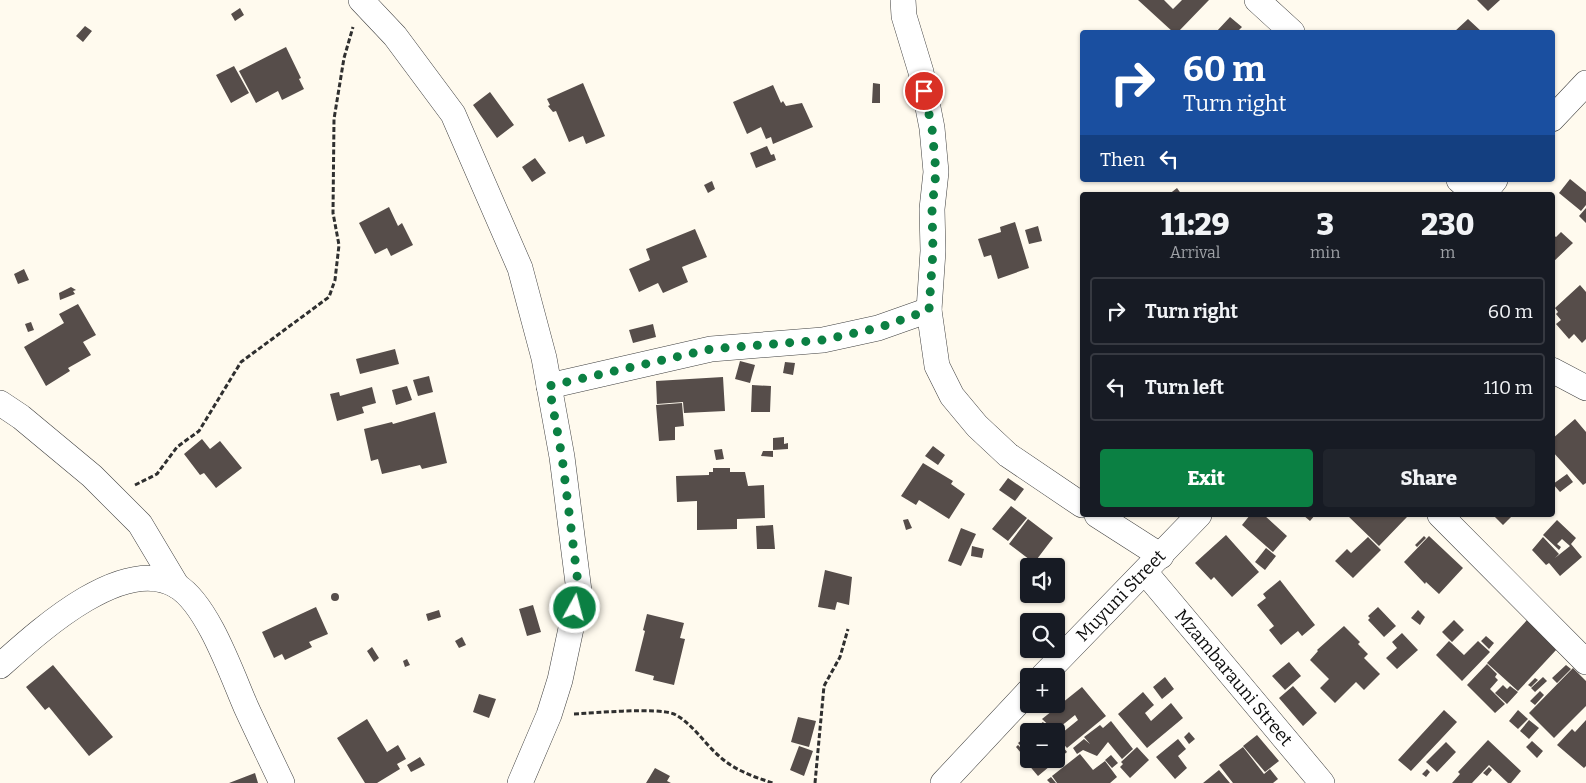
<!DOCTYPE html>
<html lang="en">
<head>
<meta charset="utf-8">
<style>
  body { margin:0; font-family:Bitter,serif; background:#20242c; color:#f1f3f6; height:100vh; display:flex; flex-direction:column; font-size:19px; white-space:nowrap }
  * { box-sizing:border-box; margin:0 }
  p { font-size:16px; color:#9ea1a6 }
  .icon { flex:none; width:28px; height:28px; fill:none; stroke:currentColor; stroke-width:2; stroke-linecap:round; stroke-linejoin:round }
  .map { position:relative; flex:1; overflow:hidden }
  .drawer { position:absolute; left:1080px; top:192px; width:475px; height:325px; display:flex; flex-direction:column; background:#171b24; border-radius:5px; box-shadow:0 1px 4px #0004 }
  .drawer>* { flex:none }
  .banner { position:absolute; left:1080px; top:30px; width:475px; height:152px; border-radius:5px; box-shadow:0 1px 4px #0004; background:#1a4fa0; color:#fff; overflow:hidden }
  .buttons { position:absolute; left:1020px; top:558px; display:grid; gap:10px }
  .buttons a { display:grid; place-items:center; width:45px; height:45px; border-radius:5px; background:#171b24; box-shadow:0 1px 4px #0004; font-size:25px }
  .pin { position:absolute; display:grid; place-items:center; width:42px; height:42px; color:#fff; margin:-21px; border:2px solid #fff; border-radius:50%; box-shadow:0 1px 5px #0007 }
  .me { position:absolute; width:55px; margin:-28px; rotate:7deg; stroke-linejoin:round; filter:drop-shadow(0 0 4px #0008) }
  .turn { display:flex; align-items:center; gap:18px; height:105px; padding:0 20px; font-size:22px }
  .turn .icon { width:65px; height:65px; stroke-width:2.5 }
  .turn b { display:block; font-size:35px; line-height:42px }
  .then { display:flex; align-items:center; height:48px; padding:0 20px; background:#0003; gap:10px; font-size:19px }
  .eta { display:flex; justify-content:space-evenly; align-items:center; height:85px; text-align:center }
  .eta b { font-size:30px; font-weight:800; line-height:35px }
  .cta { display:flex; gap:10px; margin-top:auto; padding:10px 20px }
  .cta a { flex:1; height:58px; border-radius:5px; background:#0b8043; color:#fff; font-size:20px; font-weight:800; line-height:58px; text-align:center }
  .cta a+a { background:#20242c; color:#f1f3f6 }
  ul { padding:0; list-style:none }
  li { display:flex; align-items:center; gap:15px; height:68px; margin:0 10px 8px; padding:0 10px; border:2px solid #363941; border-radius:5px }
  li div { flex:1 }
  li b { display:block; font-size:19px }
  li em { font-style:normal }
  .map>svg:first-child { display:block }
  .building { fill:#564d4a }
  .lines { fill:none; stroke-linecap:round; stroke-linejoin:round }
  .minor-casing { stroke:#404040; stroke-width:26 }
  .path { stroke:#2f2f2f; stroke-width:3; stroke-dasharray:5 2.5; stroke-linecap:butt }
  .minor { stroke:#fff; stroke-width:25 }
  .route { stroke:#0b8043; stroke-width:9; stroke-dasharray:0 16.2 }
  .labels { text-anchor:middle; dominant-baseline:central; stroke-width:5; stroke-linejoin:round; paint-order:stroke }
  .street-label { font-size:18px; fill:#0d0d0d; stroke:#fff }
</style>
</head>
<body>
<div class="map">
<svg width="1586" height="783" viewBox="0 0 1586 783">
  <rect width="100%" height="100%" fill="#fffaee"/>
  <path class="building" d="M1138 0H1164L1173 9 1182 0H1209L1178 32H1173Z
    M1477 0H1500L1488 11Z
    M240 8 244 15 235 21 231 14Z
    M1230 17 1242 27 1238 31 1239 32H1216Z
    M1468 19 1482 32H1454Z
    M85 26 92 31 83 42 76 36Z
    M286 47 301 78 299 79 304 89 282 100 278 91 256 103 239 71Z
    M234 66 249 93 231 103 216 75Z
    M583 83 605 136 586 144 583 136 569 142 556 111 553 112 548 106 550 105 547 99Z
    M873 83 880 84V103H872Z
    M773 85 781 103 783 101 786 106 802 103 813 127 773 144 771 137 766 139 761 127 747 134 733 102Z
    M490 92 514 125 497 138 473 105Z
    M767 146 771 155 774 154 776 160 756 168 750 153Z
    M535 158 546 173 532 182 522 167Z
    M1570 179 1586 192V205L1581 211 1559 193Z
    M712 181 715 189 708 193 704 185Z
    M1177 188 1182 195H1168Z
    M389 207 398 226 402 223 413 245 391 256 387 248 375 254 359 223Z
    M1586 208V223L1579 216Z
    M1015 222 1029 268 998 279 991 255 984 257 978 239 1001 232 1000 227Z
    M1038 226 1042 241 1029 244 1025 230Z
    M695 229 707 257 682 267 688 282 663 293 658 283 639 292 629 269 650 260 646 249Z
    M1561 232 1573 243 1552 263V234L1556 237Z
    M24 269 29 280 18 284 14 274Z
    M1580 285 1586 292V339L1582 343 1574 334 1569 339 1556 324 1561 320 1556 314 1558 312 1555 308Z
    M71 287 76 290 73 291 75 294 60 300 59 293Z
    M78 304 96 335 83 342 91 355 68 368 70 371 46 386 24 347 64 323 59 314Z
    M31 322 34 330 28 332 25 324Z
    M653 324 656 337 633 343 629 330Z
    M395 349 399 364 360 374 356 359Z
    M740 361 755 365 750 383 735 379Z
    M785 362 795 363 793 375 783 373Z
    M429 376 433 392 418 396 413 380Z
    M723 377 725 411 684 413 683 402 657 404 656 381Z
    M752 385 771 386 770 412H751Z
    M407 386 412 400 396 405 392 390Z
    M372 387 376 403 362 407 364 413 337 421 330 394 339 392 340 396Z
    M682 403 684 426 675 427V440L659 441 656 405Z
    M435 412 447 463 422 469 420 465 382 474 378 459 371 461 364 429 392 422 393 424Z
    M1575 419 1586 432V483L1583 485 1552 451V439Z
    M784 437V444L788 443V449L773 450V438Z
    M202 439 210 449 220 441 242 468 216 488 204 473 200 475 184 454Z
    M933 446 945 455 938 465 925 456Z
    M722 449 724 459 716 460 714 450Z
    M763 451H773V457L761 456Z
    M923 463 953 481 951 484 965 494 949 519 919 500 916 505 901 496Z
    M713 468H730V472H745L748 486 764 485 765 518 737 519V529L697 530V501L677 502 676 476 709 475V472H713Z
    M1567 474 1573 482 1560 492 1553 484Z
    M1008 478 1024 489 1015 501 999 490Z
    M1011 506 1027 518 1008 541 992 529Z
    M1250 515H1264L1287 536 1273 552 1242 525Z
    M1303 515H1315L1310 521Z
    M1347 515H1405L1407 517 1379 546Z
    M1493 515H1513L1503 525Z
    M908 519 912 528 906 530 903 520Z
    M1028 519 1053 538 1034 563 1009 544Z
    M1557 520 1576 538 1571 544 1582 557 1560 576 1549 563 1546 565 1532 550 1543 537 1559 554 1555 558 1570 546 1562 539 1557 544 1561 547 1559 550 1543 535Z
    M773 525 775 549H757L756 526Z
    M961 528 976 534 961 566 948 561Z
    M1226 535 1259 572 1232 597 1214 577 1211 580 1195 563Z
    M1424 536 1426 538 1417 547 1415 545Z
    M1429 536 1463 568 1439 594 1426 582 1425 584 1404 562Z
    M1368 537 1381 550 1353 578 1335 561 1347 549 1351 553Z
    M972 546 984 549 982 558 971 556Z
    M1266 548 1276 556 1265 570 1255 562Z
    M825 570 852 577 849 605 837 602 835 610 818 607Z
    M1280 580 1315 625 1302 636 1298 631 1281 645 1269 630 1274 626 1257 605 1266 598 1263 594Z
    M331 597a4 4 0 1 1 8 0a4 4 0 1 1-8 0Z
    M533 605 541 632 527 636 519 609Z
    M316 607 328 634 309 642 312 647 285 660 282 654 274 658 262 632Z
    M1378 607 1396 626 1384 637 1368 620 1370 618 1368 616Z
    M439 610 441 617 428 621 426 614Z
    M1418 610 1425 617 1420 625 1411 618Z
    M647 614 684 623 680 638 685 639 674 685 653 680 654 676 635 671 645 631 643 630Z
    M1528 619 1557 649 1518 691 1487 663Z
    M1454 620 1464 630 1452 642 1442 632Z
    M1344 626 1360 642 1358 644 1368 654 1364 658 1380 674 1364 690 1356 682 1335 703 1320 688 1329 679 1310 660 1318 651 1317 650Z
    M1402 633 1418 650 1397 669 1386 658 1397 648 1392 642Z
    M1486 636 1494 643 1489 649 1481 641Z
    M462 637 466 645 459 648 455 641Z
    M1449 641 1464 655 1478 641 1490 652 1462 681 1436 655Z
    M372 647 379 658 374 662 367 651Z
    M407 659 410 665 405 667 403 661Z
    M1289 662 1301 676 1285 690 1272 676Z
    M1487 664 1497 674 1495 677 1498 680 1490 689 1505 704 1495 713 1467 685Z
    M53 665 113 737 89 756 49 707 45 710 26 687Z
    M1566 665 1571 669 1557 683 1552 678Z
    M1573 668 1586 681V706L1554 738 1529 713Z
    M1165 677 1174 689 1162 699 1153 687Z
    M1543 677 1547 681 1535 692 1531 688Z
    M1535 678 1538 680 1531 687 1528 685Z
    M1503 685 1507 689 1510 686 1518 692 1507 704 1495 693Z
    M1293 686 1317 713 1303 726 1279 698Z
    M1082 687 1106 716 1067 748 1057 737 1078 720 1075 715 1055 731 1042 719Z
    M1540 691 1544 695 1535 705 1530 701Z
    M1143 692 1154 705 1145 713 1151 721 1171 703 1183 718 1147 748 1118 714Z
    M479 694 496 699 489 718 473 712Z
    M1444 710 1457 722 1411 771 1398 760Z
    M1518 710 1528 719 1518 729 1509 721Z
    M798 717 816 721 809 747 791 742Z
    M367 719 387 752 398 745 406 759 397 764 400 769 377 783H365L337 738Z
    M1529 720 1539 728 1529 739 1520 731Z
    M1586 720V766L1584 768 1557 745 1572 729 1575 732Z
    M1111 721 1133 749 1122 759 1108 742 1097 756 1083 750 1077 754 1073 748 1084 739 1090 744 1084 737 1100 725 1103 728Z
    M1043 722 1051 731H1031Z
    M1189 732 1195 739 1189 744 1184 737Z
    M1029 734V759H1056V738L1067 752 1038 776 1022 757 1026 754 1029 755 1018 743Z
    M1257 735 1279 761 1265 772 1243 746Z
    M1178 739 1186 749 1178 756 1187 768 1175 779 1156 757Z
    M1488 740 1521 771 1511 783H1508L1489 765 1472 783H1452L1460 774 1458 772Z
    M1532 741 1543 751 1537 758 1526 747Z
    M1446 742 1456 752 1437 772 1426 762Z
    M1018 745 1024 751 1021 753 1016 747Z
    M799 746 813 751 804 776 790 770Z
    M1137 747 1149 760 1130 778 1120 767 1123 764 1121 762Z
    M1243 747 1264 774 1270 769 1278 779 1273 783H1233L1219 765Z
    M1080 754 1093 770 1105 761 1117 777 1110 783H1057L1052 776Z
    M1111 755 1118 763 1112 768 1105 760Z
    M420 757 425 765 411 772 407 765Z
    M1489 767 1492 770 1487 776 1483 773Z
    M655 768 670 776 667 781 671 783H646Z
    M1427 769 1430 772 1426 777 1422 774Z
    M1219 770 1230 783H1203Z
    M255 773 258 783H229Z
    M1051 777 1056 783H1050L1047 780Z"/>
  <g class="lines">
    <g class="minor-casing">
      <g id="minor">
        <path d="M361 0 395 36 453 114 520 268 544 358 562 457 579 591 560 680 549 715 520 783"/>
        <path d="M903 0 904 16 921 72 932 128 936 172 932 209 933 251 929 310 937 366 952 396 977 426 1008 455 1082 505"/>
        <path d="M1257 0 1292 32"/>
        <path d="M1552 119 1586 83"/>
        <path d="M1459 180 1476 195"/>
        <path d="M1483 195 1495 180"/>
        <path d="M1552 370 1586 388"/>
        <path d="M549 386 711 349 823 340 878 328 929 310"/>
        <path d="M0 403 21 417 92 476 140 524 177 586"/>
        <path d="M1097 515 1161 556"/>
        <path d="M1440 515 1586 662"/>
        <path id="s1" d="M1145 572 1322 783"/>
        <path d="M0 666C37 633 123 553 177 586 208 605 232 675 246 707 258 733 270 758 282 783"/>
        <path id="s2" d="M1043 676 1199 515"/>
        <path d="M943 783 1029 691"/>
      </g>
    </g>
    <path class="path" d="M135 485 157 474 177 447 199 431 241 362 329 297 335 280 339 245 333 213 334 119 344 58 353 27
      M574 714C596 713 656 707 674 714 692 723 704 743 719 756 734 770 754 777 773 783
      M815 783 824 686 840 657 848 629"/>
    <use href="#minor" class="minor"/>
  </g>
  <g class="lines">
    <path class="route" d="M575 608 579 591 562 457 549 386 711 349 823 340 878 328 929 310 933 251 932 209 936 172 932 128 924 91"/>
  </g>
  <g class="labels">
    <g class="street-label">
      <text stroke="none"><textPath href="#s2" startOffset="112">Muyuni Street</textPath></text>
      <text stroke="none"><textPath href="#s1" startOffset="138">Mzambarauni Street</textPath></text>
    </g>
  </g>
</svg>
<div class="buttons">
<a><svg class="icon" aria-label="sound" viewBox="0 0 24 24"><path d="M4 9h4l5-4v14l-5-4H4zM17 9q2 3 0 6"/></svg></a>
<a><svg class="icon" aria-label="search" viewBox="0 0 24 24"><circle cx="10" cy="10" r="6"/><path d="M15 15l6 6"/></svg></a>
<a>+</a>
<a>−</a>
</div>
<div class="pin" style="left:924px;top:91px;background:#d93025"><svg class="icon" aria-label="arrive" viewBox="0 0 24 24"><path d="M6 21V4h12l-3 4 3 4H6"/></svg></div>
<svg class="me" style="left:575px;top:608px" viewBox="-20 -20 40 40"><circle r="17" fill="#0b8043" stroke="#fff" stroke-width="3"/><path d="M0-11L8 9 0 5-8 9z" fill="#fff"/></svg>
<div class="banner">
<div class="turn"><svg class="icon" aria-label="right" viewBox="0 0 24 24"><path d="M7 20v-9h11M14 6l5 5-5 5"/></svg><div><b>60 m</b>Turn right</div></div>
<div class="then">Then<svg class="icon" aria-label="left" viewBox="0 0 24 24"><path d="M17 20v-9H6M10 6l-5 5 5 5"/></svg></div>
</div>
<section class="drawer">
<div class="eta">
<div><b>11:29</b><p>Arrival</p></div>
<div><b>3</b><p>min</p></div>
<div><b>230</b><p>m</p></div>
</div>
<ul>
<li><svg class="icon" aria-label="right" viewBox="0 0 24 24"><path d="M7 20v-9h11M14 6l5 5-5 5"/></svg><div><b>Turn right</b></div><em>60 m</em></li>
<li><svg class="icon" aria-label="left" viewBox="0 0 24 24"><path d="M17 20v-9H6M10 6l-5 5 5 5"/></svg><div><b>Turn left</b></div><em>110 m</em></li>
</ul>
<div class="cta"><a>Exit</a><a>Share</a></div>
</section>
</div>
</body>
</html>
